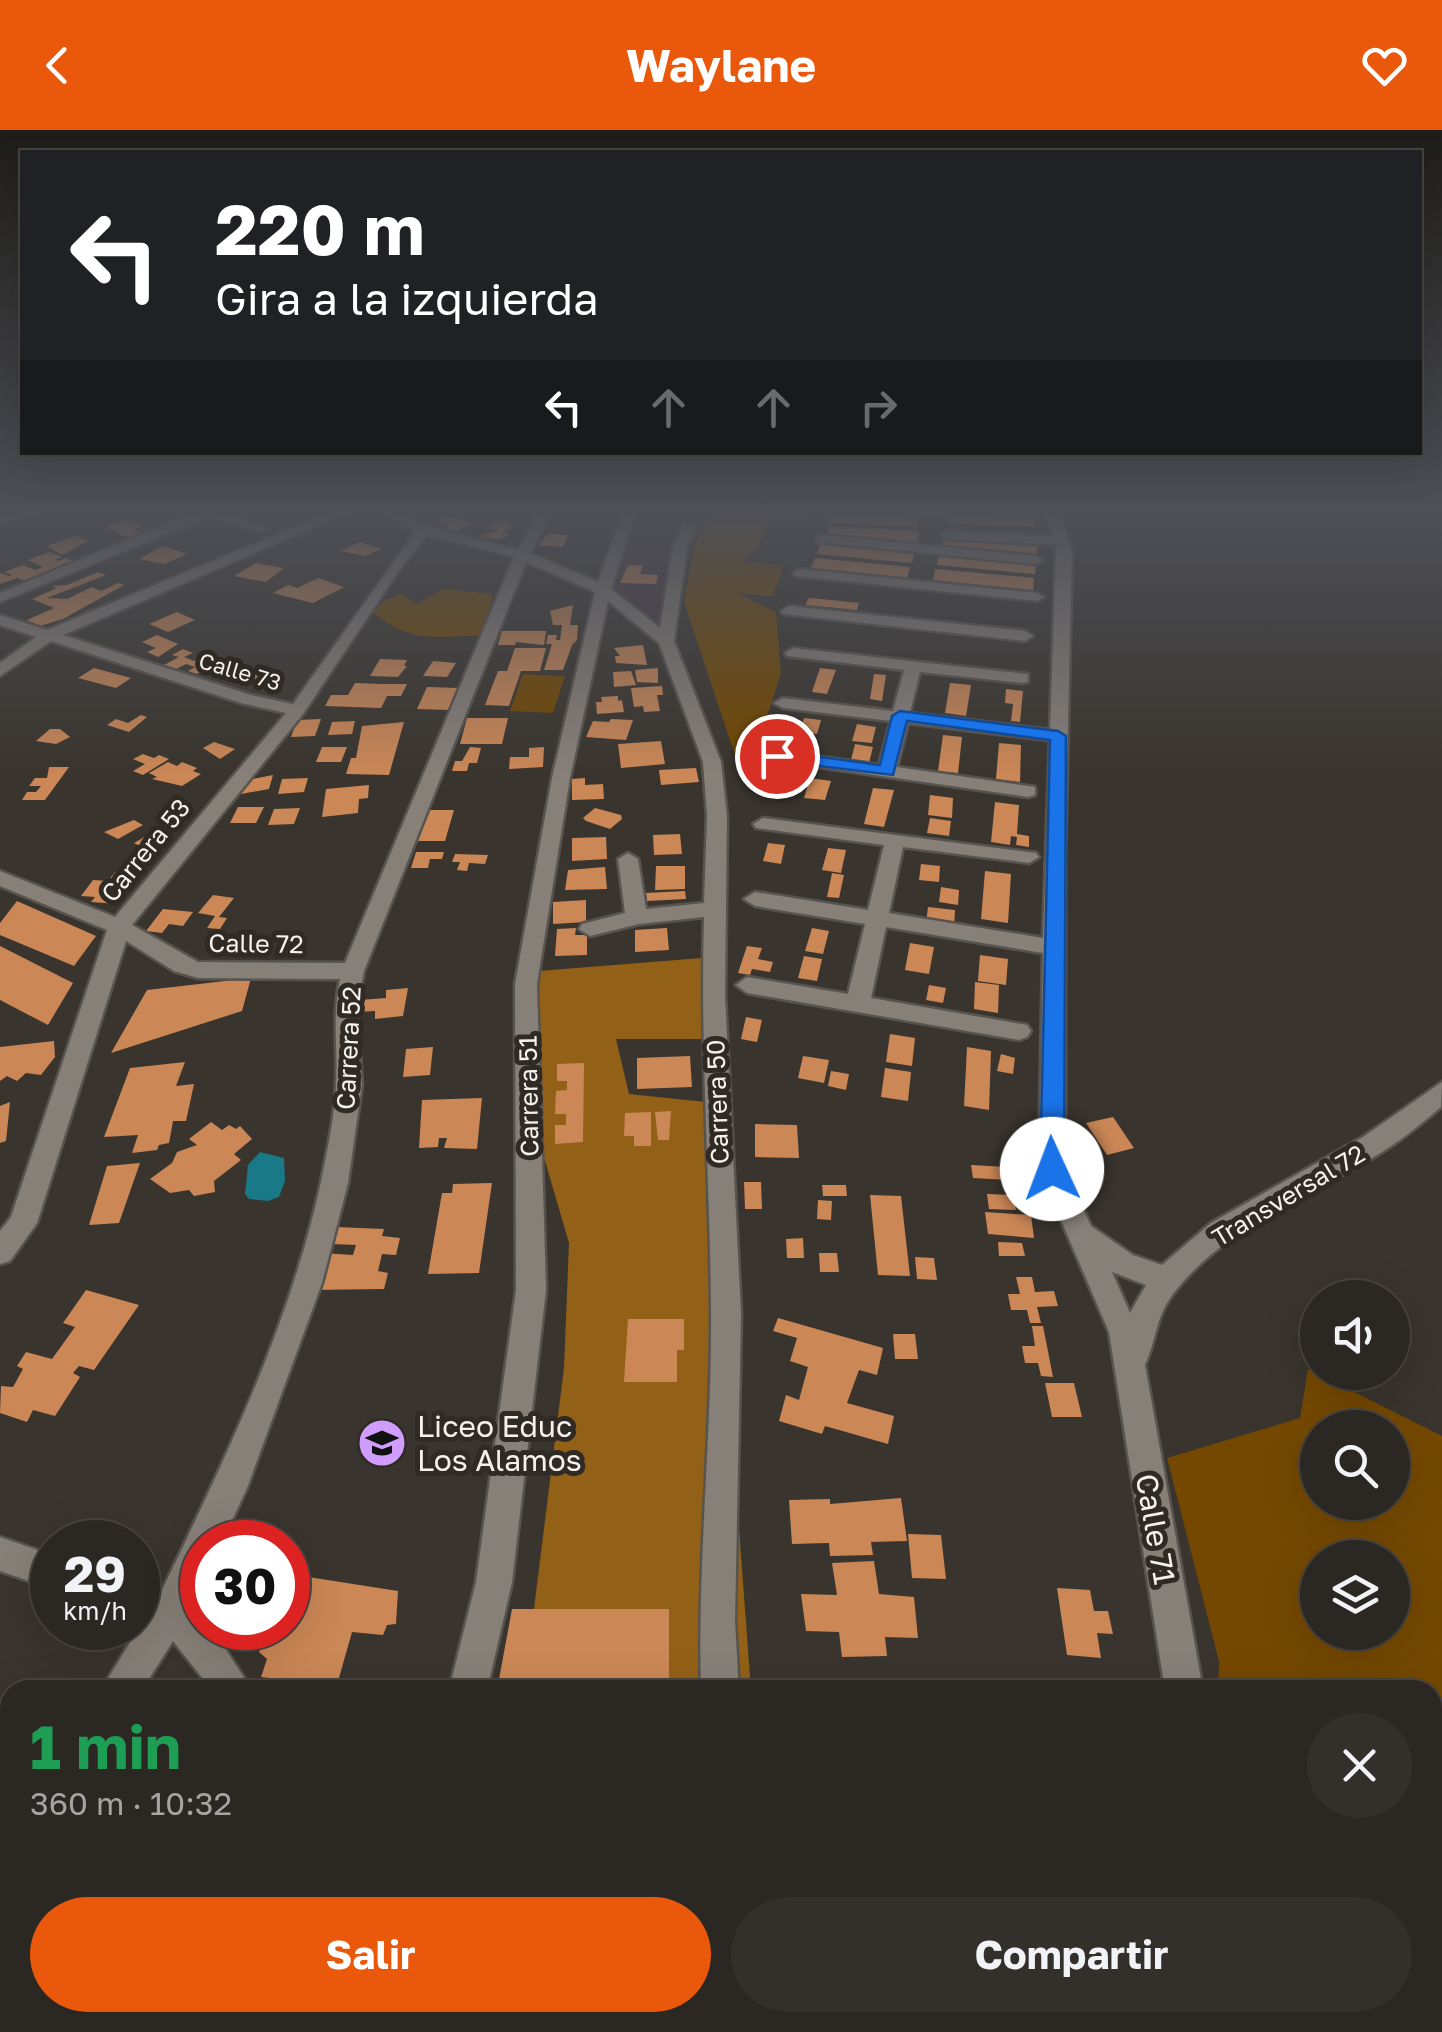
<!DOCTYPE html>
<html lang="es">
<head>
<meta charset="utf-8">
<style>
  body { margin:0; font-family:"Golos Text",sans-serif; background:#332f2a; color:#f1f3f6; height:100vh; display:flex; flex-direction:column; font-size:38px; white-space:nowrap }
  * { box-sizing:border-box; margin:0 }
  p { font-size:32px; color:#a6a5a5 }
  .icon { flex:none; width:55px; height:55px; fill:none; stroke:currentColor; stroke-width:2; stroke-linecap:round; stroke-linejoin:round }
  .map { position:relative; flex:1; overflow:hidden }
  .sheet { position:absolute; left:0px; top:1550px; width:1442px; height:352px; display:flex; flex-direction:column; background:#2b2722; border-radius:30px 30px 0 0; box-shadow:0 10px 40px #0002,0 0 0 2px #474440 }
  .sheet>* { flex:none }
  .hud { position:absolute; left:20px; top:20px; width:1402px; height:305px; border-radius:0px; box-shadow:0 10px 40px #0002,0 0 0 2px #474440; background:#202124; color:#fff; overflow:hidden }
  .buttons { position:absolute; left:1300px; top:1150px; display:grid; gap:20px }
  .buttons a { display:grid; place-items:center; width:110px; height:110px; border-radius:50%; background:#2b2722; box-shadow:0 10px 40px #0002,0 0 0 2px #474440; font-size:50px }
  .speed { position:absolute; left:30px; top:1390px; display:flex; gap:20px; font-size:50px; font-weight:700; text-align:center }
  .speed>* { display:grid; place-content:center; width:130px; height:130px; border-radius:50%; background:#2b2722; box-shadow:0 10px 40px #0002,0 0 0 2px #474440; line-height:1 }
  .speed small { font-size:25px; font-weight:400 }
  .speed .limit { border:15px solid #d22; background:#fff; color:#111 }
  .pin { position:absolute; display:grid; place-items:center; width:85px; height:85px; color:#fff; margin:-42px; border:5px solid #fff; border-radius:50%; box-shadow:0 2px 10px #0007 }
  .me { position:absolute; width:110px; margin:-55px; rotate:358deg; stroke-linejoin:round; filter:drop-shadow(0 0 8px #0008) }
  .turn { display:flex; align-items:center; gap:35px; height:210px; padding:0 30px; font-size:45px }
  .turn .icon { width:130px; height:130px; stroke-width:2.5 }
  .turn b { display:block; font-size:70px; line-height:85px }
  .lanes { display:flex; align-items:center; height:95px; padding:0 30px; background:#0003; justify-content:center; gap:50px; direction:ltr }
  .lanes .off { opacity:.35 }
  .round { display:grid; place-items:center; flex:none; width:105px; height:105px; border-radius:52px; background:#332f2a }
  .head { display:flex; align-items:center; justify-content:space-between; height:170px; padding:0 30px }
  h1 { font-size:60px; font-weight:700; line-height:75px; color:#1e9e55 }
  .button { display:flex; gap:20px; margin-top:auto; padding:20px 30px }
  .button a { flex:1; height:115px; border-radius:60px; background:#ea580c; color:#fff; font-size:40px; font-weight:700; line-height:115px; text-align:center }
  .button a+a { background:#332f2a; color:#f1f3f6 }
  header { display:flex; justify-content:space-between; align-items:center; height:130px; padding:0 30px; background:#ea580c; color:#fff; font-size:45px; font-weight:700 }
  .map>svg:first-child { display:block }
  .education { fill:#483640 }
  .green { fill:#744800; fill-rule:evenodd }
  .forest { fill:#936017 }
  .water { fill:#197986 }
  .building { fill:#cb8756 }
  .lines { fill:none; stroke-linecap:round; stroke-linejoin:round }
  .minor-casing { stroke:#57534e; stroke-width:5 }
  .minor { fill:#878079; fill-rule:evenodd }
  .route { fill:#1a73e8; stroke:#114b97; stroke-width:2.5 }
  .labels { text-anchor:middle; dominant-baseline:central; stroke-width:10; stroke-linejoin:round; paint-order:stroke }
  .far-street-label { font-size:22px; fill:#f5f1ed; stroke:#2f2a24 }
  .street-label { font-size:25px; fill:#f5f1ed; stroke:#2f2a24 }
  .near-poi-label { font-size:30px; fill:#f5f1ed; stroke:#2f2a24; text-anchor:start }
  .near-street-label { font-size:30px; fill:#f5f1ed; stroke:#2f2a24 }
</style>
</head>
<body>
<header><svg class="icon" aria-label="back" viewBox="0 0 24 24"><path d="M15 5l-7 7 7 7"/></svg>Waylane<svg class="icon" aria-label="heart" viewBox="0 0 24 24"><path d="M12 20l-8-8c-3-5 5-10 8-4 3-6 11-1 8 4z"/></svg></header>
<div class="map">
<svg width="1442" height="1902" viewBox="0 0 1442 1902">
  <rect width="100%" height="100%" fill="#39342d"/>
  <path class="education" d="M638 378H692L677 412 661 501 608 459Z"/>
  <path class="green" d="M714 378H809L808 390 770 392 758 418 742 432 784 436 772 466 737 463 776 482 781 543 760 608 736 628 684 472 694 417Z
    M443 459 493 464 484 505C439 507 410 514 373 482L384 471 402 464 417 474Z
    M523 544 565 546 553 583 510 581Z
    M1308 1239 1442 1306V1902H819V1892H1432V1560H1218L1219 1531 1167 1328 1300 1288ZM1318 1298H1392V1372H1318ZM1318 1428H1392V1502H1318Z"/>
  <path class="forest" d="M714 827V909H616L629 964 725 974 736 1358 751 1560H518L526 1543 564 1238 569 1113 536 1000 539 841Z"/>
  <path class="water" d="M260 1022 284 1028 285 1051 279 1067 268 1071 249 1069 245 1064 248 1035Z"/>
  <path class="building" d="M830 383 918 387V397L829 393Z
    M947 383 1032 386 1035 397 949 394Z
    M448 385 472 393 450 403 444 401 450 398 435 391Z
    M128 389 142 396 134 399 147 405 132 410 105 397Z
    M502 389 514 396 503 403 509 404 500 410 479 406 499 400 488 398Z
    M829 396 919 401 918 412 827 406Z
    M548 404 568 405 563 417 542 416 539 414Z
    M76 406 88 411 62 425 47 416Z
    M944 407 1037 416V425L942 417Z
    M360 412 381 419 366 426 340 421Z
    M821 413 914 422 912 433 817 424Z
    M163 416 187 424 164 434 139 429Z
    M49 422 62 427 55 430 59 431 66 428 74 432 25 451 17 448 0 454V443L9 446 12 445 4 442 23 435 35 440 43 437 28 430Z
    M939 423 1036 432 1035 444 937 435Z
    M815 428 910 437 907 449 810 440Z
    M256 433 284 438 266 452 234 446Z
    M628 435H643L640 444 658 445 656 454 620 453Z
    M935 439 1034 448 1033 461 933 451Z
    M98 442 106 445 47 468 67 469 92 457 101 461 118 453 124 455 63 489 40 496 27 490 54 478 32 469 57 458 51 456 67 455Z
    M318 448 344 457 313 473 273 463 288 455 297 458Z
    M808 468 821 469 859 473 857 480 806 475Z
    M573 475 570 495H578L577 510 572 515 563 540H544L552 514H546L548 505H557L556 510H560L562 495H553L550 481Z
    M177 482 195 490 168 502 149 494Z
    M502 501H546L544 515 516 512 515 515H498Z
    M157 505 178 514 158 527 147 522 156 518 142 512Z
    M643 515 647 535 616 533 615 526H620L614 518Z
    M515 518H546L540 541H521L509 576 485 575 498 541H507Z
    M183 519 193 523 184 527 194 531 202 526 226 533 220 536 225 537 215 543 204 540 197 544 188 541 195 537 186 534 176 539 164 535 179 527 172 525Z
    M380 529 407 530 404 536H407L398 547 370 546Z
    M433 531 456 533 447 547 423 546Z
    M234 536 250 542 261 536 270 540 265 543 272 545 262 551 245 545 237 549 217 545Z
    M94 538 131 548 116 558 78 548Z
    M658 538V553L637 552 635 540Z
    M820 538 836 540 827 564 812 562Z
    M631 541 636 555 614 557 613 542Z
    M874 544 886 545 882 571 870 569Z
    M355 553 383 554H407L401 566H387L381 578 325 576 331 565H348Z
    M950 553 971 555 966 586 945 583Z
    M662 556 663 565H657L660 581 644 582 643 576 634 577 631 558Z
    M427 557 459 558 450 580 417 579Z
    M1006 559 1023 561 1020 592 1011 591 1013 574 1005 573Z
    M618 566V571L622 570 624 582 597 584 596 572H602L601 567Z
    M141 585 147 587 129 602 107 595 116 589 128 593Z
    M467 588H508L502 614H460Z
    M804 588 821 590 817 604 799 602Z
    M321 589 315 606 291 607 297 590Z
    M611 589 633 590 626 610 586 607 593 591 609 592Z
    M355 591 352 604 328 605 332 592Z
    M404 592 389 645 346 644 351 628H356L362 596Z
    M857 594 876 597 872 613 852 611Z
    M50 599H60L70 607 56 614 36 611Z
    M799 604 816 607 809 624 792 622Z
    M943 605 962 607 958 643 938 641Z
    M661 611 665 634 621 638 618 614Z
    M214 612 235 619 220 629 203 618Z
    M999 613 1021 615 1020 652 996 649Z
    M855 614 873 617 869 633 851 630Z
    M322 617H347L341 632H316Z
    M470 617 481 618 477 633H469L467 641H452L455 631H462Z
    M544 617 543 637 509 639 510 627H529V618Z
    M143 624 154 628 159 625 169 629 143 645 133 641 145 634 133 629Z
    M168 632 177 636 182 632 197 638 193 641 201 644 182 656 152 649 157 647 149 643Z
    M49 637H69L45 670H22L27 662H36L41 656H29L35 648H47Z
    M696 638 699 652 661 655 659 640Z
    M273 645 269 659 241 664 247 650Z
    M308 648 304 662 278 664 282 649Z
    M585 648V655L603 654 604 669 572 670V649Z
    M810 648 831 651 825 670 804 668Z
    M369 655 368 668 359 669 358 683 322 687 326 659Z
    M873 658 894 660 884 697 864 694Z
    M930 665 953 668 952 688 928 685Z
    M995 672 1019 675 1017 704 1029 706V717L1016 715 1017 707 1011 706 1010 715 991 712Z
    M238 677H264L256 693H230Z
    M300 678 294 694 268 695 274 679Z
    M595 678 621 685 622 689 610 699 586 691 583 688Z
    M423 680H454L445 711H413Z
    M930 688 951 691 949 706 927 703Z
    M134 690 143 695 118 709 104 702Z
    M162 697 172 701 144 718 134 713Z
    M680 704 682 724 654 725 653 705Z
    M606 707 607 729 572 731V708Z
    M768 713 785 715 781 734 763 731Z
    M828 718 846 720 841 743 822 740Z
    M416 722H444L442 729H430L428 738H411Z
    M455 724 488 725 485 734 469 733 467 741 457 740 460 732H452Z
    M921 734 940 736 939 752 919 750Z
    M656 736H685V759L655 760Z
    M605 737 607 759 565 760 568 740Z
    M985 741 1011 744 1008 793 981 789Z
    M115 742 141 744 118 774 91 772 95 767 81 766 93 750 108 751Z
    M832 743 844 745 839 768 827 767Z
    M941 757 959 760 958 775 939 772Z
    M685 761 686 769 647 771 646 763Z
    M213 765 234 768 219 787 227 788 220 799 207 798 215 786 198 783Z
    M586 770V792L553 794V772Z
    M17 771 96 806 74 836 0 805V793Z
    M928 777 955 780 954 797 926 793Z
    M163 779 193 782 183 796 169 794 162 803 146 801Z
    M576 798 575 805H587V825L555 826 557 799Z
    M667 798 669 820 635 822V800Z
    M812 798 829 801 823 824 805 821Z
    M910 813 934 817 929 844 905 840Z
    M0 816 73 853 48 895 0 870Z
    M747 816 762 818 758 829 773 832 770 842 752 839 750 845 738 843Z
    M980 825 1008 829 1006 855 978 851Z
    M804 826 822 829 817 851 798 848Z
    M251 848 242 881 111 923 147 860Z
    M975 852 999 855 998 883 974 879Z
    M929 855 946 858 943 873 926 870Z
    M408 858 403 886 375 889V881L358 882 360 870 386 868V860Z
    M746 887 762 890 757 912 741 909Z
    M890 904 915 908 912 936 886 932Z
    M54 911 55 927 41 945 26 943 17 951 7 946 0 951V917Z
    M433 917 430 945 403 947 406 919Z
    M967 917 991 921 989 980 964 976Z
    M1001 924 1015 928 1013 944 997 941Z
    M690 926 692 957 637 959V928Z
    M803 926 829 930 824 953 798 948Z
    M185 932 176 956 194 954 186 991H173L169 1013 159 1015 157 1020 132 1023 138 1005 104 1007 130 938Z
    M584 933 583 1012 555 1014V995H566V984H555L556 961 567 960V951H557V934Z
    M885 938 911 942 908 971 881 967Z
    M831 941 849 944 846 960 828 956Z
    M482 968 477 1019 444 1018 447 1008H439L438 1017 419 1018 422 970Z
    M10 972 6 1011 0 1013V976Z
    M671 981 669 1010H658L655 982Z
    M651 982V1016H634V1006H624L625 983Z
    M1113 987 1134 1018 1107 1025 1086 993Z
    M211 992 222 1000 229 995 236 999 240 996 252 1009 234 1024 241 1030 214 1051 215 1062 194 1066 189 1060 170 1063 150 1049 172 1033 177 1022 197 1015 189 1009Z
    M755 994 797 995 799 1028 755 1027Z
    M140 1033 119 1093 89 1095 107 1036Z
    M971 1035 1026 1038 1028 1051 973 1048Z
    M744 1052H761L762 1079H745Z
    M492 1053 479 1143 428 1144 442 1063H452L453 1054Z
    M822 1055H846L847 1066H823Z
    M987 1064 1013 1065 1016 1080 989 1079Z
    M870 1065 901 1066 910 1146 878 1145Z
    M818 1070 832 1071 831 1090 817 1089Z
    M985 1082 1031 1085 1034 1108 988 1104Z
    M336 1097 384 1099 382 1106 400 1108 396 1125 382 1124 378 1141 388 1143 384 1159 309 1160 322 1123 353 1125 356 1115 331 1114Z
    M803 1108 804 1128H787L786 1109Z
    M998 1112 1022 1113 1025 1126H999Z
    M819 1123H837L839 1142H820Z
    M915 1127 934 1128 937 1150 917 1149Z
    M1016 1147H1032L1035 1162 1054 1161 1058 1176 1037 1177 1041 1193H1030L1027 1180H1011L1008 1164H1020Z
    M86 1160 139 1175 94 1240 79 1236 73 1243 80 1247 55 1286 33 1280 27 1292 0 1283 1 1256 13 1257 23 1239 17 1236 26 1222 52 1229 75 1197 63 1193Z
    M778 1188 883 1218 877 1245 859 1240 847 1273 894 1286 888 1314 825 1296 822 1304 779 1291 786 1265 799 1270 808 1237 790 1231 797 1208 773 1201Z
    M628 1189H684V1220H677V1252H624Z
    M1032 1196H1043L1053 1247 1041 1246 1038 1233H1025L1022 1216H1035Z
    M893 1204H915L918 1229H895Z
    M1045 1253H1074L1082 1287H1052Z
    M901 1368 907 1411 871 1412 873 1425 830 1426 829 1413 792 1414 789 1370 830 1369V1374Z
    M908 1404 941 1405 946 1449 912 1448Z
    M874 1431 879 1464 914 1467 918 1508 885 1507 887 1526 842 1527 839 1502 806 1501 801 1464 837 1465 832 1433Z
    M289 1444 398 1461 396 1494 387 1495 383 1505 352 1502 337 1555 324 1552 321 1560H301L302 1552 261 1547 267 1529 259 1522 268 1498H288Z
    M1057 1458 1090 1460 1094 1481H1108L1113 1504 1097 1503 1101 1528 1067 1525Z
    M512 1479H669V1560H497Z"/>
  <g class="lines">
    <g class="minor-casing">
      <path id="minor" d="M35 378H64L0 393V385Z
        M204 378H223L220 382 270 398 263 402 208 387 0 472V463Z
        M341 378H359L63 505 251 565 293 574 416 401 373 378H390L429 397 518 420 540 378H553L530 423 598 452 624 378H637L611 459 660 498 673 417 684 394 696 397 687 417 674 511 721 632 727 686 725 866 741 1184 735 1491 739 1560H701C697 1433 712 1308 711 1181 710 1050 700 919 704 787L639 794 590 806 579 799 582 794 625 783 618 729 628 723 638 729 646 779 704 773 707 686 703 632 659 513 608 471 570 648 537 854 546 1160 512 1452 487 1560H449L476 1452 516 1160 515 854 552 648 595 462 526 432 364 841 357 879 362 955 348 1053 322 1153 247 1358 222 1412H202V1453L191 1479 202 1488V1498H212L252 1560H212L173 1511 142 1560H101L143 1491 138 1489V1453L161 1462C224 1332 290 1195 321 1052 327 1021 335 986 336 954 338 918 332 885 340 849L198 848 174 841 126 811 37 1093 10 1131 0 1134V1101L11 1087 107 800 0 756V741L115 787 286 583 241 573 51 511 0 546V533L36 507 0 495V485L47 500ZM427 405 514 427 345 833 198 832 132 795 303 584 399 440Z
        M1036 378 1041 382 1034 386 830 383 823 379Z
        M1044 378H1057L1072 421 1065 723V1039L1091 1096 1133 1125 1162 1135 1211 1093 1363 1007 1442 952 1441 977C1420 995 1398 1013 1374 1027 1306 1068 1222 1099 1173 1164 1156 1186 1156 1211 1145 1235L1203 1560H1165L1109 1202 1039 1039 1043 823 886 797 871 868 1027 895 1031 901 1027 907 1019 910 747 863 736 855 747 847 848 864 865 794 755 776 744 769 755 762 868 780 884 715 756 698 753 694 763 688 1036 723 1039 727 1029 733 903 717 889 783 1043 808 1050 610 908 593 897 637 1035 657V665L1028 667 777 631 768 626 777 621 879 635 891 591 783 578 774 573 783 568 893 581 904 540 787 526 785 523 793 518 1028 544V552L1022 553 920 542 910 583 1050 600 1056 415 947 409 940 405 947 401 1053 406ZM1112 1142 1146 1155 1130 1183Z
        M822 405 1036 426 1043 430 1036 434 817 412V406Z
        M800 439 1037 463 1044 467 1037 471 795 446 793 443Z
        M789 476 1025 501 1033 506 1025 511 784 484 781 481Z
        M0 1407 52 1425V1459L0 1441Z
        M10 1706V1760L0 1764V1711Z"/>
    </g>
    <use href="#minor" class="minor"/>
  </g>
  <linearGradient id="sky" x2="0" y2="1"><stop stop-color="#1f1d19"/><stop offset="0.59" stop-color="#4e5057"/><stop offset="1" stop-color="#4e5057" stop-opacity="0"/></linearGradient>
  <rect width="1442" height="645" fill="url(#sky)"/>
  <path class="route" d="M900 581 1058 601 1066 606 1064 1039 1061 1046H1044L1040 1039 1050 610 907 591 893 645 777 631 769 626 777 621 880 635 892 586Z"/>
  <defs>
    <g id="school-disc" transform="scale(2.5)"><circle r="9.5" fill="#d09dff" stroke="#2f2a24"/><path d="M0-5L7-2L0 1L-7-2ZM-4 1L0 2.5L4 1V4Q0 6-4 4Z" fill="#111"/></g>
  </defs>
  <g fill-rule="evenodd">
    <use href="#school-disc" x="382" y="1313"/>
  </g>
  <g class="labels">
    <g class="far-street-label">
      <text transform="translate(240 541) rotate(16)">Calle 73</text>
    </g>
    <g class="street-label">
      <text transform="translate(145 720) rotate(-51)">Carrera 53</text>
      <text transform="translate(256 813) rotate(1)">Calle 72</text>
      <text transform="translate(348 918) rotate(-87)">Carrera 52</text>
      <text transform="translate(528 966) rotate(-91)">Carrera 51</text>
      <text transform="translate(717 972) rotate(-92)">Carrera 50</text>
      <text transform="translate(1288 1065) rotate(-31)">Transversal 72</text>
    </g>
    <g class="near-poi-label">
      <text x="417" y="1296">Liceo Educ<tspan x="417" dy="34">Los Alamos</tspan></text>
    </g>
    <g class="near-street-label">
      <text transform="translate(1156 1399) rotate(80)">Calle 71</text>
    </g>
  </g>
</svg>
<div class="buttons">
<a><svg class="icon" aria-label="sound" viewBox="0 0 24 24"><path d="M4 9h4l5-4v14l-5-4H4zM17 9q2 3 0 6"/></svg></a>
<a><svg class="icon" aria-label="search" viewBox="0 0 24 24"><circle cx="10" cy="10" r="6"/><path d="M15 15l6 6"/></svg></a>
<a><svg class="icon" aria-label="layers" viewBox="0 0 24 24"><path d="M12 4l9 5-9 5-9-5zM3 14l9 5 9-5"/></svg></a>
</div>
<div class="speed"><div>29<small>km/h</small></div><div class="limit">30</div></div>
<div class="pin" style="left:777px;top:626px;background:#d93025"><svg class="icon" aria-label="arrive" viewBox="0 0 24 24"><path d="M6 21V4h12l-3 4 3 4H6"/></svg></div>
<svg class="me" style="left:1052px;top:1039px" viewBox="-20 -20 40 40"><circle r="19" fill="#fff"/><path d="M0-13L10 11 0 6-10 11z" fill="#1a73e8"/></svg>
<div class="hud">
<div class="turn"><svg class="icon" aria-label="left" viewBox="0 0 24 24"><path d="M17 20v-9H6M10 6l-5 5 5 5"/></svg><div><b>220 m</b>Gira a la izquierda</div></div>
<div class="lanes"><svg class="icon" aria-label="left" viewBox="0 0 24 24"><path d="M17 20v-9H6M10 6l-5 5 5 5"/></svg><svg class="icon off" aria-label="ahead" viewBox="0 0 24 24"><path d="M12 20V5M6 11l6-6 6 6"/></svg><svg class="icon off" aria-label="ahead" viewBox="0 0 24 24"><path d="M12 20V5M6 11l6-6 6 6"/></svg><svg class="icon off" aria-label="right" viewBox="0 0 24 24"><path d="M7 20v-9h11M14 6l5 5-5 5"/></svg></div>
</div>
<section class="sheet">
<div class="head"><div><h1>1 min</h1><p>360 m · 10:32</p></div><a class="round"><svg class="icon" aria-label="close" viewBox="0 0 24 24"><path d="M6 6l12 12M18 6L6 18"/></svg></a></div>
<div class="button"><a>Salir</a><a>Compartir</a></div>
</section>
</div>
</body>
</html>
